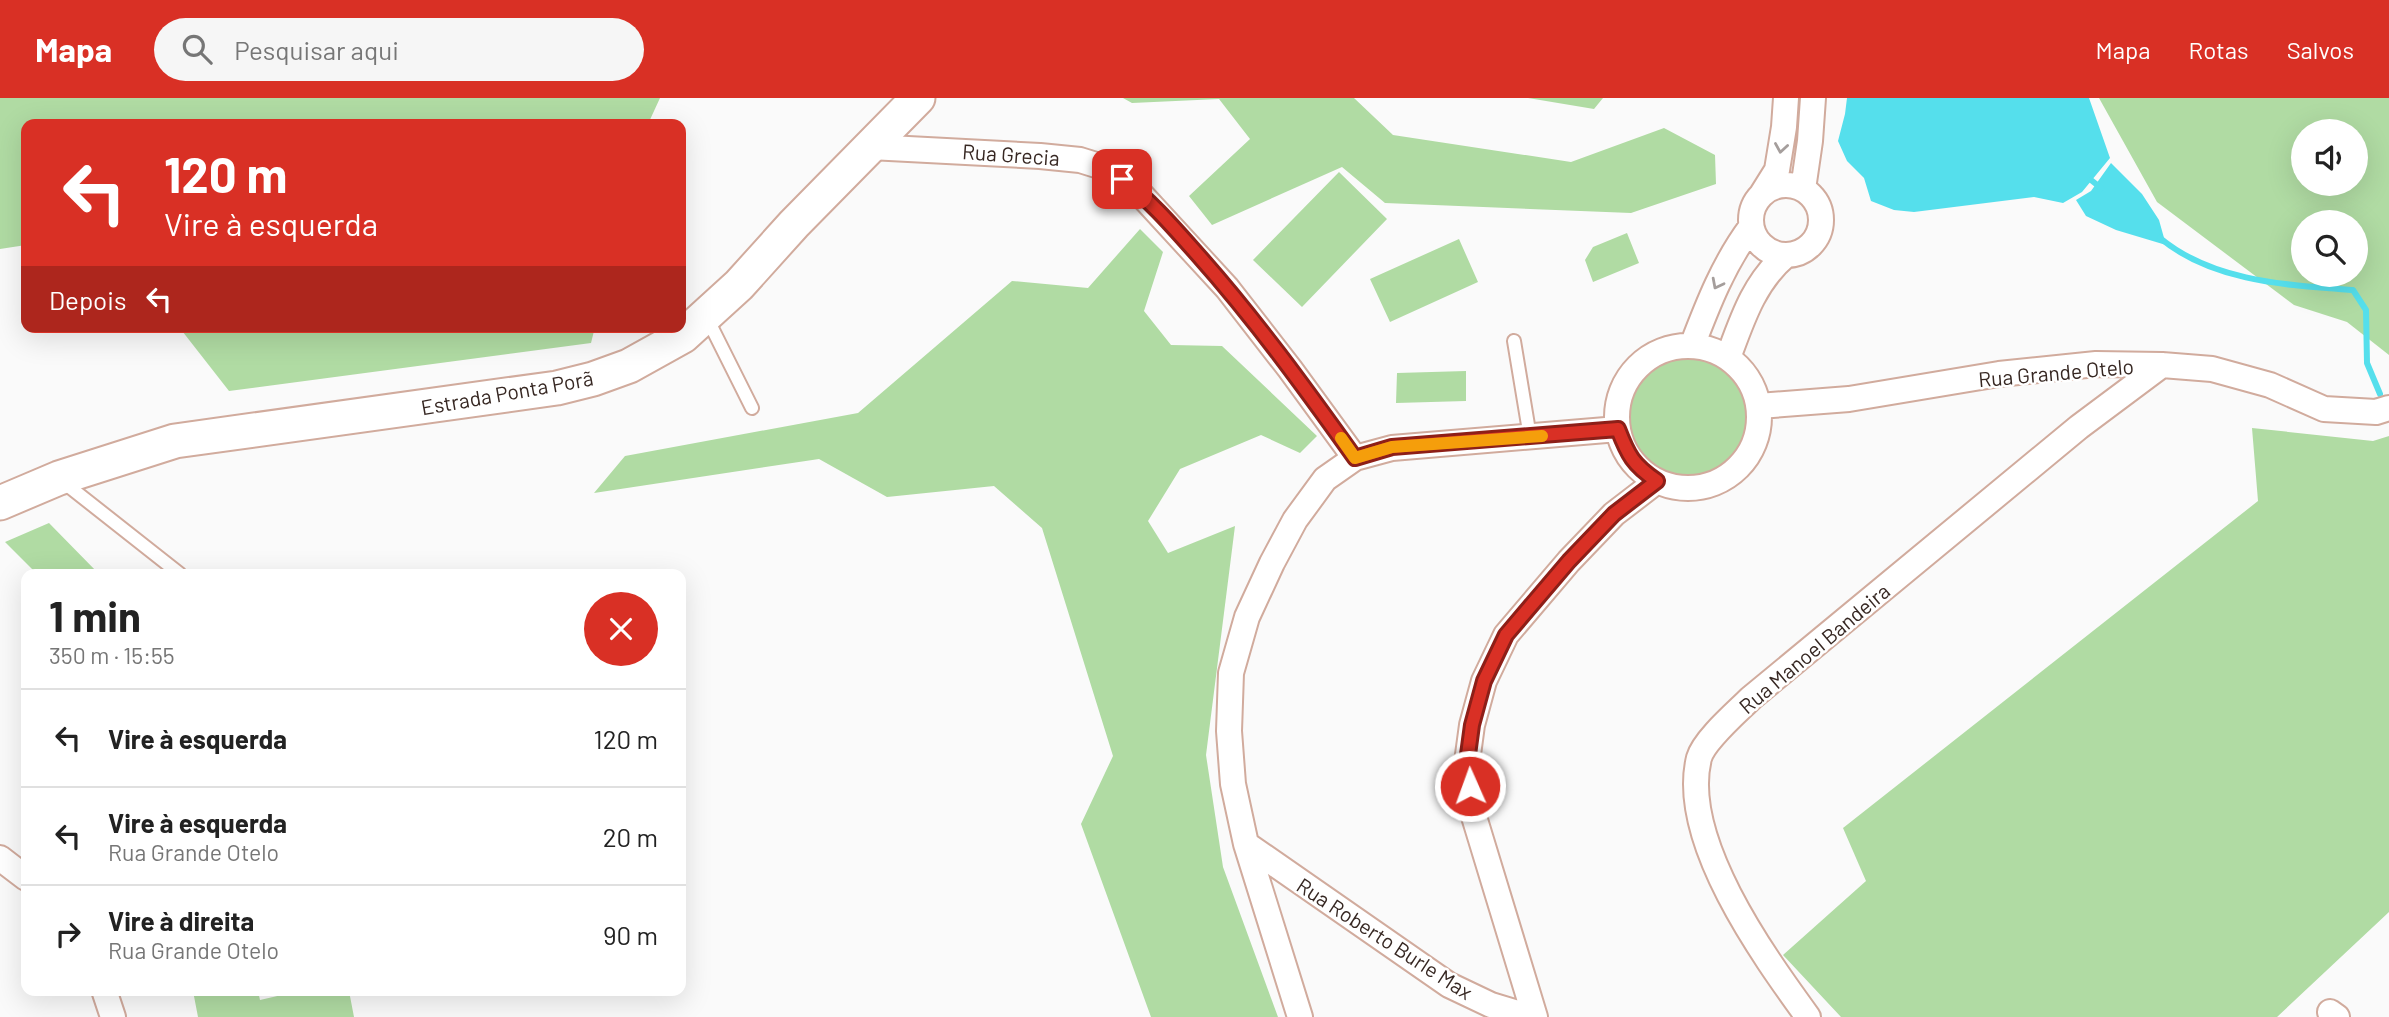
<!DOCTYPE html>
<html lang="pt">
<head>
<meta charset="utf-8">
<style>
  body { margin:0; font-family:Barlow,sans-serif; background:#f6f6f6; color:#222; height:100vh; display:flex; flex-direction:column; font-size:26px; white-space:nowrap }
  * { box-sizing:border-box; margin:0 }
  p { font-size:23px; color:#767676 }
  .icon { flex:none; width:38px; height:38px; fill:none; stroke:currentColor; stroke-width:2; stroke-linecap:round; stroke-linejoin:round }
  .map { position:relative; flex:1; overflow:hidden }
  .panel { position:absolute; left:21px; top:471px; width:665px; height:427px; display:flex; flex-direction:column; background:#fff; border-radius:14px; box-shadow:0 7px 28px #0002 }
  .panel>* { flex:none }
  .top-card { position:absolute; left:21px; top:21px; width:665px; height:214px; border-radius:14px; box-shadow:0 7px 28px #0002; background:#d93025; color:#fff; overflow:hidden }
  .fabs { position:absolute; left:2291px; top:21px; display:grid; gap:14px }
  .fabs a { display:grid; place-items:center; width:77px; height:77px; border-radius:50%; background:#fff; box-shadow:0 7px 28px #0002; font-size:35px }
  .pin { position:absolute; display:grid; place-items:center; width:60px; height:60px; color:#fff; margin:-30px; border-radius:14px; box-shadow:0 4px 10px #0006 }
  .me { position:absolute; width:77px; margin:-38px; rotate:358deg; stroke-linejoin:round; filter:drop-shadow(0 0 5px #0008) }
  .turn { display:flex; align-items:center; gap:24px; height:147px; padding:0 28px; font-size:32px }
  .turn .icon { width:91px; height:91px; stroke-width:2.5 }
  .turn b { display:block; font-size:49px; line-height:60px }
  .then { display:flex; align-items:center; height:66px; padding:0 28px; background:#0003; gap:14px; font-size:26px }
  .round { display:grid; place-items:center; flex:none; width:74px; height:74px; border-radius:37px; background:#f6f6f6 }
  .headline { display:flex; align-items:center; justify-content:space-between; height:119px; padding:0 28px }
  h1 { font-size:42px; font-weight:700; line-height:52px }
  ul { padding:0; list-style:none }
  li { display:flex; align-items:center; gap:21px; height:98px; padding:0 28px; border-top:2px solid #e0e0e0 }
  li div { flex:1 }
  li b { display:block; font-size:26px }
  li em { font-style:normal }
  header { display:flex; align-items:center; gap:42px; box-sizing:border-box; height:98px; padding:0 35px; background:#d93025; color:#fff }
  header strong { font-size:33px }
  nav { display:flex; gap:38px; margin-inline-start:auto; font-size:24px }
  .search { width:490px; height:63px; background:#f6f6f6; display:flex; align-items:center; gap:18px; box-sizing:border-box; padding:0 24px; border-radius:38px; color:#767676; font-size:26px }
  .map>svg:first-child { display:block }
  .green { fill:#b0dba3; fill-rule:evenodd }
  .water { fill:#55dfec }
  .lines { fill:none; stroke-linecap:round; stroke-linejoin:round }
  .stream { stroke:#55dfec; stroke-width:6 }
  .service-casing { stroke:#d1ab9d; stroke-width:16 }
  .minor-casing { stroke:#d1ab9d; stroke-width:28 }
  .secondary-casing { stroke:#d1ab9d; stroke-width:37 }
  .service { stroke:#fff; stroke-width:12 }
  .minor { stroke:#fff; stroke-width:24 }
  .secondary { stroke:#fff; stroke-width:33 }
  .oneway { stroke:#a59e9c }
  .route-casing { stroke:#8d1f18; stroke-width:18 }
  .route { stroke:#d93025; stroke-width:12 }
  .slow { stroke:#f59e0b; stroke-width:12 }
  .labels { text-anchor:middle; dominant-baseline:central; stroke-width:5; stroke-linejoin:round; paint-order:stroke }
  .street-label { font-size:21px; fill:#362722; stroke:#fff }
</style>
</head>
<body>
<header>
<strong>Mapa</strong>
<div class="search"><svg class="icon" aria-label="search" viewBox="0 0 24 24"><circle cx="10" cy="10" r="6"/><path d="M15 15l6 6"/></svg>Pesquisar aqui</div>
<nav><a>Mapa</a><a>Rotas</a><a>Salvos</a></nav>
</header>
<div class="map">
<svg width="2389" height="919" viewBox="0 0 2389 919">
  <rect width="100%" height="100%" fill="#fafafa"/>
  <path class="green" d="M0 0H660L648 26H26V147L0 151Z
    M1123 0H1354L1393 37 1571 64 1664 30 1715 57 1716 86 1631 115 1385 105 1342 69 1212 127 1189 98 1250 41 1219 1 1132 5Z
    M1528 0H1603L1594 11Z
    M2099 0H2389V257L2347 224 2294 207 2157 104ZM2303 33H2356V86H2303ZM2303 124H2356V177H2303Z
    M1339 74 1387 121 1302 209 1253 162Z
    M1140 131 1163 154 1144 213 1171 247 1222 248 1317 338 1300 355 1261 337 1180 371 1148 423 1168 455 1235 428 1206 657 1223 769 1278 919H1151L1081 726 1113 658 1042 430 994 388 887 399 819 361 594 395 625 358 858 315 1012 183 1088 190Z
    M1627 135 1639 165 1593 184 1585 162 1593 149Z
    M1459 141 1478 184 1390 224 1370 181Z
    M179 229H595L591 245 229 293Z
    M1629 320a60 60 0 1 1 120 0a60 60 0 1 1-120 0Z
    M1466 273V303L1396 305 1397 275Z
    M2252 330 2373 343 2389 338V814L2277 919H1841L1783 857 1866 783 1843 730 2258 403Z
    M49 425 99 476H37L5 444Z
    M193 893H258L260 902 299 893H349L354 919H198Z"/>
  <path class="water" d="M1847 0H2089L2110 60 2082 94 2063 105 2034 99 1914 114 1894 112 1871 103 1864 80 1847 63 1838 43 1845 16Z
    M2111 65 2142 96 2159 122 2166 147 2116 132 2086 118 2076 102 2091 93Z"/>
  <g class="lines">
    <path class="stream" d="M2091 82 2101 90
      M2160 140C2213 184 2287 187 2353 192L2366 212 2367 265 2380 296"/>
    <g class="service-casing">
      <path id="service" d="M706 218 752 310
        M1514 243 1530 339
        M62 383 180 476"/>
    </g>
    <g class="minor-casing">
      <path id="minor" d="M870 49 1040 58 1080 62 1109 71 1135 90 1227 190 1290 271 1355 360 1392 350 1618 331
        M1751 122a35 35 0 1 1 70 0a35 35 0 1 1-70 0Z
        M1803 91 1810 43 1813 0
        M1762 96 1777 72 1784 29 1786 0
        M1692 248C1708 206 1724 165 1751 129
        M1617 319a71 71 0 1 1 142 0a71 71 0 1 1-142 0Z
        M1728 260C1742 222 1754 184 1786 157
        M1759 308 1849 301 1999 276 2096 266 2162 267 2212 271 2270 287 2324 311 2376 314 2389 310
        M1246 746 1449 887 1491 907 1531 919
        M0 760 26 780
        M104 892 113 919
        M2330 914 2337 919
        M1300 919 1246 746 1233 686 1229 633 1231 575 1247 519 1272 465 1295 422 1325 381 1355 360
        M1535 919 1472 712 1467 664 1472 627 1484 583 1506 537 1569 463 1614 416 1657 383
        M1808 919C1763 857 1679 741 1699 660 1704 642 1737 614 1751 600L2079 329 2162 267"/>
    </g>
    <g class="secondary-casing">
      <path id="secondary" d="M0 405 59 380 175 343 557 290 593 281 629 268 683 238 739 187 794 126 918 0"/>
    </g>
    <use href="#service" class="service"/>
    <use href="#minor" class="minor"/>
    <use href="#secondary" class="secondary"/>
  </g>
  <defs><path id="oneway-chevron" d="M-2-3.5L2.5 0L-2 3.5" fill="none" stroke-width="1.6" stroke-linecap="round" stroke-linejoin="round" transform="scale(1.75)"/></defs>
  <g class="oneway">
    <use href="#oneway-chevron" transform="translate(1781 50) rotate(99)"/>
    <use href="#oneway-chevron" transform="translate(1717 186) rotate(117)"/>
  </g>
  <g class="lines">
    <g class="route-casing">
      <path id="route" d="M1122 81C1150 102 1174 130 1198 157 1255 221 1305 290 1355 360L1392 349 1618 331C1628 357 1633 367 1657 383L1614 416 1569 463 1506 537 1484 583 1472 627 1467 664 1470 688"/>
    </g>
    <use href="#route" class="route"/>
    <path class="slow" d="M1341 340 1355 360 1392 349 1542 338"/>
  </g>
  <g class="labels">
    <g class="street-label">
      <text transform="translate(1011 56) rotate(4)">Rua Grecia</text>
      <text transform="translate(2056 274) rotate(-5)">Rua Grande Otelo</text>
      <text transform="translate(507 294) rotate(-10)">Estrada Ponta Porã</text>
      <text transform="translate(1814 550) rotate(-40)">Rua Manoel Bandeira</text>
      <text transform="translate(1385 840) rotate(33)">Rua Roberto Burle Max</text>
    </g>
  </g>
</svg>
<div class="fabs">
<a><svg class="icon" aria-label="sound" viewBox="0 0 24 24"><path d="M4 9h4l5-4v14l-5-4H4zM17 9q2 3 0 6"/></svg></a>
<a><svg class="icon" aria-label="search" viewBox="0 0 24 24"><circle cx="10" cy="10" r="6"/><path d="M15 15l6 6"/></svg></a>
</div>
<div class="pin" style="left:1122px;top:81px;background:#d93025"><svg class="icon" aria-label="arrive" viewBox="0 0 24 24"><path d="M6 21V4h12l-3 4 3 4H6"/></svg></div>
<svg class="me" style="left:1470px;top:688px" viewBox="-20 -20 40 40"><circle r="17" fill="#d93025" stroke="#fff" stroke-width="3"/><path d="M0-11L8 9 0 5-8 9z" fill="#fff"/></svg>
<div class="top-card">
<div class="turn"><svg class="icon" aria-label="left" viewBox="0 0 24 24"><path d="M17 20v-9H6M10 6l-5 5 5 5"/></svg><div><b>120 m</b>Vire à esquerda</div></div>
<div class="then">Depois<svg class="icon" aria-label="left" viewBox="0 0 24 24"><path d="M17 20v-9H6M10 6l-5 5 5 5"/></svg></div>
</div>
<section class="panel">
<div class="headline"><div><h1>1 min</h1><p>350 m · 15:55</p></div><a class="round" style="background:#d93025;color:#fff"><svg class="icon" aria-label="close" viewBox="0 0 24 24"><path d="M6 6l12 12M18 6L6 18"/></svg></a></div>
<ul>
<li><svg class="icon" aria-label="left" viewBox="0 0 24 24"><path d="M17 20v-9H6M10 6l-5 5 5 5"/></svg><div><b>Vire à esquerda</b></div><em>120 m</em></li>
<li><svg class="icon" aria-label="left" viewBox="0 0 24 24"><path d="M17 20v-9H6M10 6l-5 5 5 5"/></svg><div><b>Vire à esquerda</b><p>Rua Grande Otelo</p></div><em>20 m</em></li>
<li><svg class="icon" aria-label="right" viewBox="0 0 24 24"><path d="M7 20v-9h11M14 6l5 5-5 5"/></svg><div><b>Vire à direita</b><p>Rua Grande Otelo</p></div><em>90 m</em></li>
</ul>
</section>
</div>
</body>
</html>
